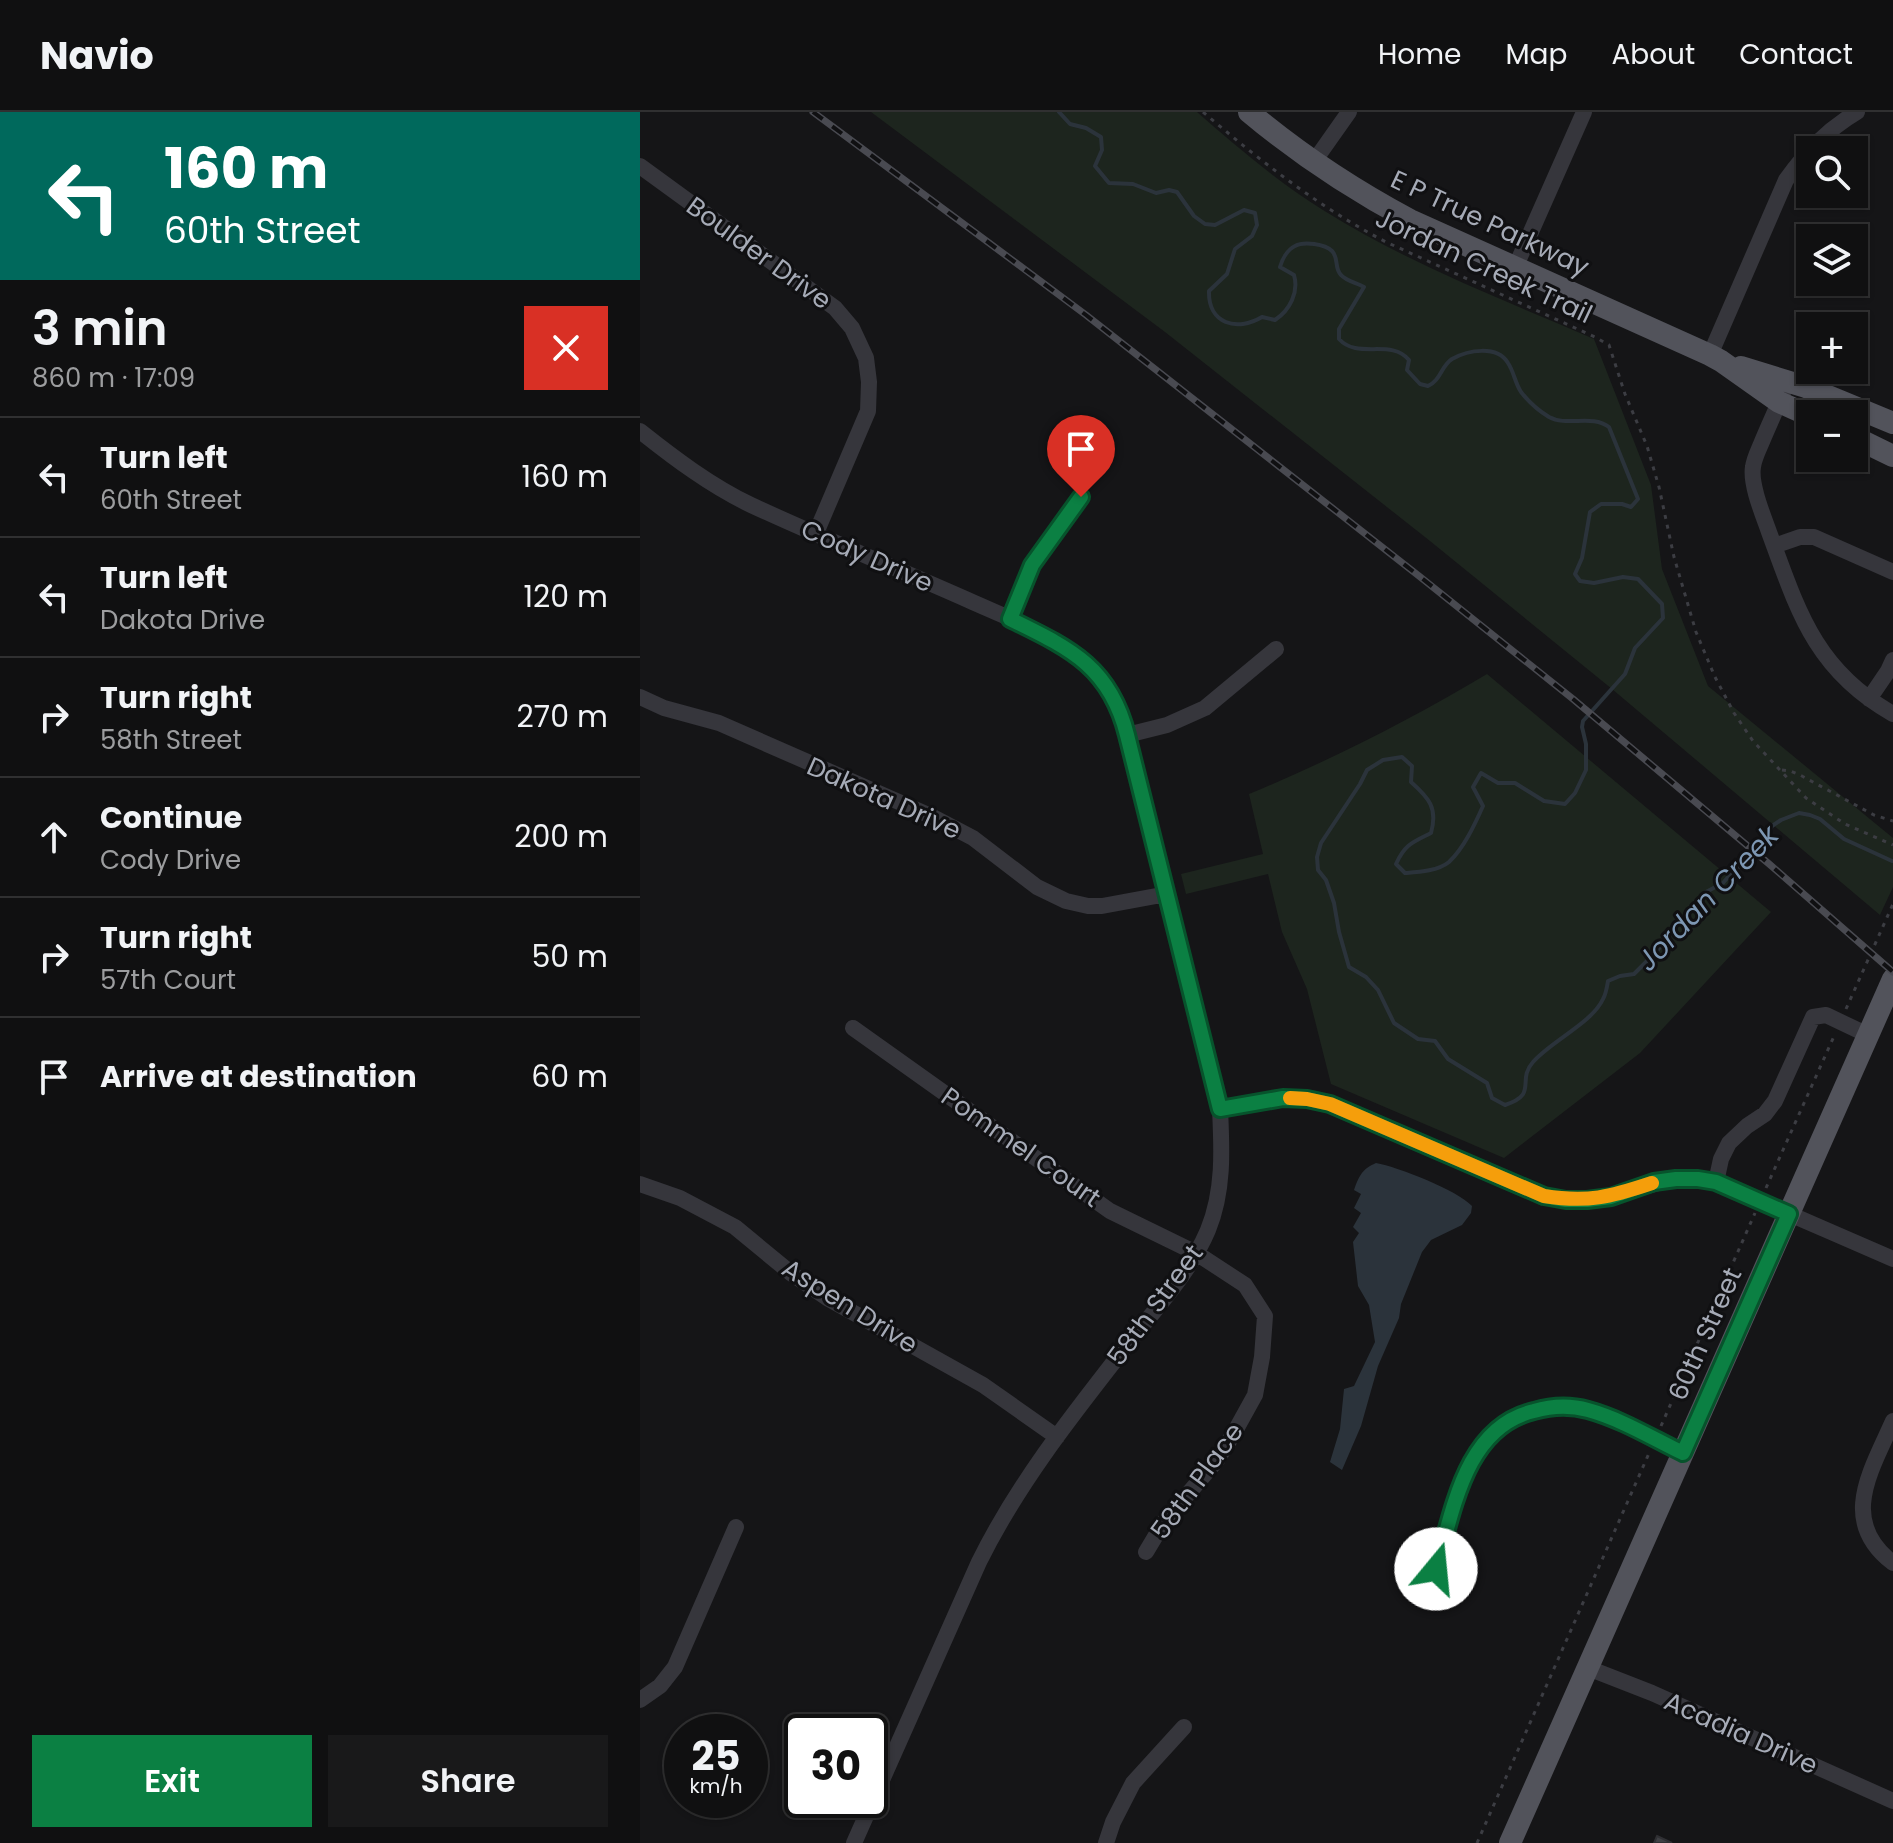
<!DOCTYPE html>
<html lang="en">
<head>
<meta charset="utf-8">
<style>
  body { margin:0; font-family:Poppins,sans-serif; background:#19191a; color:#f1f3f6; height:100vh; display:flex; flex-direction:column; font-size:30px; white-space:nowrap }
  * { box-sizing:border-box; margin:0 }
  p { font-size:26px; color:#9c9d9f }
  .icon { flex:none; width:44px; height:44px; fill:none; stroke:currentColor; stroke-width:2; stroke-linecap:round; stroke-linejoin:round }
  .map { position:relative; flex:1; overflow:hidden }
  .sheet { display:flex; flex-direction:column; background:#101011; width:640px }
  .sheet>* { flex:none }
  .guide { background:#00695c; color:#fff; overflow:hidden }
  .fabs { position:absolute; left:1156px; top:24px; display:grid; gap:16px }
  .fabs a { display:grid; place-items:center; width:72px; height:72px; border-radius:0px; background:#101011; box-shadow:0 2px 6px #0004,0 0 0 2px #303031; font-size:40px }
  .speed { position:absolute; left:24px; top:1602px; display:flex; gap:16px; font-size:40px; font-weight:700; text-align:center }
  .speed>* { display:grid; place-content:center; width:104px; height:104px; border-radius:50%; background:#101011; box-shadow:0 2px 6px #0004,0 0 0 2px #303031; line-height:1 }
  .speed small { font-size:20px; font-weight:400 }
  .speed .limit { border:4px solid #111; border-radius:12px; background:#fff; color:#111 }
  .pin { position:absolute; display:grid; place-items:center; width:68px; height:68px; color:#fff; margin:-82px -34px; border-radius:50% 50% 50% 0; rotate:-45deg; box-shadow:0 0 8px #0007 }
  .pin .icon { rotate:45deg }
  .me { position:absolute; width:88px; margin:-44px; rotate:17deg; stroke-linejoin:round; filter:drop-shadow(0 0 6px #0008) }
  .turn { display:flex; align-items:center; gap:28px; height:168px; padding:0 32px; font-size:36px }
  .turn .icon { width:104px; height:104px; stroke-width:2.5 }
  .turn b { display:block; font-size:56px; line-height:68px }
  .round { display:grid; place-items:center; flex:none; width:84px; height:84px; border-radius:0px; background:#19191a }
  .summary { display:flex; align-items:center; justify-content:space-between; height:136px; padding:0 32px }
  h1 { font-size:48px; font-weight:600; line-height:60px }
  .primary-button { display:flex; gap:16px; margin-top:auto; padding:16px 32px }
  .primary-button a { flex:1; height:92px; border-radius:0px; background:#0b8043; color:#fff; font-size:32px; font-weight:600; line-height:92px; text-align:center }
  .primary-button a+a { background:#19191a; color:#f1f3f6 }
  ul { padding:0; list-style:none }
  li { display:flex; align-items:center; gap:24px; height:120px; padding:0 32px; border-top:2px solid #303031 }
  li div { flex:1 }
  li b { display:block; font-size:30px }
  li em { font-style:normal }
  header { display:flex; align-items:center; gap:48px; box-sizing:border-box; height:112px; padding:0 40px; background:#101011; border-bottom:2px solid #303031 }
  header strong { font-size:38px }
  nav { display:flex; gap:44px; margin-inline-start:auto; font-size:28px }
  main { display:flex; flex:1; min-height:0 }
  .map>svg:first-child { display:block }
  .green { fill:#1d251e }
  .water { fill:#2b333b }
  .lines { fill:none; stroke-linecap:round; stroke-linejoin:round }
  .stream { stroke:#2b333b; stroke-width:4 }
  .building { fill:#3f4044; stroke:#2f2f33; stroke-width:2 }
  .path { stroke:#3c3d43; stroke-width:3; stroke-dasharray:4 6; stroke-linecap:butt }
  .minor { stroke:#36363c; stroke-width:16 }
  .major { stroke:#52535b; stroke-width:22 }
  .rail-casing { stroke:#494a51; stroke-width:7 }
  .rail { stroke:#101012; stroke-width:4; stroke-dasharray:12; stroke-linecap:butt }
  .route-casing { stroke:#07532c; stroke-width:20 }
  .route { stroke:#0b8043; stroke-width:14 }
  .slow { stroke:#f59e0b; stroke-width:14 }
  .labels { text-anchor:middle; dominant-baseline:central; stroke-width:6; stroke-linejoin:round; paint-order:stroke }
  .street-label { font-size:26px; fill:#a6abb7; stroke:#101012 }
  .water-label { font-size:28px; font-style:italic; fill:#7d97b3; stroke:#101012 }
</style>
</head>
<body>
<header>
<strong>Navio</strong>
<nav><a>Home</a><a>Map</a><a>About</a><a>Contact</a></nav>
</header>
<main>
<section class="sheet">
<div class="guide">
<div class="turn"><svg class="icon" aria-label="left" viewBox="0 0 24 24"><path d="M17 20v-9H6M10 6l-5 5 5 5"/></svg><div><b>160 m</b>60th Street</div></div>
</div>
<div class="summary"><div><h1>3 min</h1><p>860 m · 17:09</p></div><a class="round" style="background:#d93025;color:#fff"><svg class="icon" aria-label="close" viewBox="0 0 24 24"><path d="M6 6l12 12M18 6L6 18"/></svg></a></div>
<ul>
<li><svg class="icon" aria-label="left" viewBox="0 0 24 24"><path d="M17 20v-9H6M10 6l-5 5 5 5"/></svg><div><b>Turn left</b><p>60th Street</p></div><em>160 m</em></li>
<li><svg class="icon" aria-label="left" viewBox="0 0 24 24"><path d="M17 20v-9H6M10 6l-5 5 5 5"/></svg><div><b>Turn left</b><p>Dakota Drive</p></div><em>120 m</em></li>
<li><svg class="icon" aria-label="right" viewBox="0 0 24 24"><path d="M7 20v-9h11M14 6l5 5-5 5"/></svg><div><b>Turn right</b><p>58th Street</p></div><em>270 m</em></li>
<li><svg class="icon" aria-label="ahead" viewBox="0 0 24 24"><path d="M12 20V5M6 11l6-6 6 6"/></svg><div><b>Continue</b><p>Cody Drive</p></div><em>200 m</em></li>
<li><svg class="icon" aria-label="right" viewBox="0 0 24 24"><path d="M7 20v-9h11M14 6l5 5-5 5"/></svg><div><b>Turn right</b><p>57th Court</p></div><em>50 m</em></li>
<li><svg class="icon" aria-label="arrive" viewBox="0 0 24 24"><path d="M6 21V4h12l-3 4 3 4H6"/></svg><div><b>Arrive at destination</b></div><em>60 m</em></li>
</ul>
<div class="primary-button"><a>Exit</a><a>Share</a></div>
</section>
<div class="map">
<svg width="1253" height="1731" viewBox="0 0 1253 1731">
  <rect width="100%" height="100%" fill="#151517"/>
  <path class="green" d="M231 0H557C597 35 638 70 683 98 767 151 862 187 954 227L1011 373 1022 457 1068 574 1253 726V775L1240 803 972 577 790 429 525 220Z
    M847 562 1131 800 1000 941 864 1046 691 972 667 877 642 820 628 762 546 782 541 762 623 742 609 682C691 648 770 608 847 562Z"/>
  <path class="water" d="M736 1051C758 1055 817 1078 832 1094L831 1101 822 1113 791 1128 782 1140 761 1192 759 1206 738 1254 721 1314 702 1358 690 1350 700 1317 704 1277 714 1274 735 1230 729 1193 718 1174 713 1130 719 1121 713 1115 721 1101 714 1096 721 1082 714 1078C719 1064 722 1057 736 1051Z"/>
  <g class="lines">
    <path class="stream" d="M419 0 430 12 446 16 461 25 462 38 455 54 469 71 493 72 516 81 529 78 537 80 554 104 565 112 575 113 604 98 615 101 617 113 612 124 595 137 587 162 569 179C568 212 597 220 622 205L635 208C650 198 659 180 654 163L640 155C642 148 647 138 655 134 664 129 685 132 692 139 699 146 694 156 701 163 706 169 717 171 724 175L699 217V227C718 248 751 226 769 248L767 258 780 272 788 274C801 268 801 254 812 247 828 238 857 233 868 251 874 260 875 271 881 280 888 289 899 299 909 305 927 315 952 302 969 315L998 387 991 395 982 392H961L950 400 942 446 935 462 940 469 954 471 983 465 998 467 1022 492 1023 506 995 536 985 562 943 609 942 615 946 632V658L935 681 925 692 904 689 875 671H858L841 661 833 675 843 694C835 712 824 736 809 750 798 759 779 760 765 761L756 752C765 732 773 730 791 721 798 696 789 686 771 670L772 654 762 645 743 648 727 658 720 672 681 731 677 745 678 758 686 768 694 791 699 820 709 855 726 865 738 878 754 911 778 927 795 929 808 947 847 971 852 986 865 993C899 982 876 969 893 950 911 929 952 911 963 887 966 882 967 875 968 869L980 864 994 862 1017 839 1033 817 1066 780 1083 771 1095 757 1109 751 1118 741 1132 714 1141 708 1159 701 1170 703 1180 707 1204 727 1252 749"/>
  </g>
  <path class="building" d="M1017 1724 1032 1731H1014Z"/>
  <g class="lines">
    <path class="path" d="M563 0C622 50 677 94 746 130L955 225 969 233 985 282 1007 334 1019 375 1034 445 1056 520 1075 565 1094 601 1113 629 1166 686 1205 712 1253 733
      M1142 658 1150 659 1160 663 1234 703 1253 709
      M1206 897 1253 792
      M1126 1076 1195 922
      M1021 1314 1115 1101
      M837 1731 1010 1339"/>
    <path class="minor" d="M673 51 709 0
      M0 54 195 196 212 216 226 246 229 270 228 299 176 421
      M875 156 944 0
      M1070 243 1146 68C1166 40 1187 18 1217 0
      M1143 281C1136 298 1128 315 1121 332 1118 339 1114 347 1113 355 1110 372 1123 403 1129 420 1158 499 1175 558 1253 602
      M0 319C34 346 71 374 111 393 182 426 256 456 328 488 363 504 412 522 441 546 462 564 475 586 484 611L580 997C582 1038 584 1079 568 1118 550 1161 515 1197 487 1233 433 1302 378 1371 339 1450L214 1731
      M1134 434 1160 425H1174L1253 460
      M370 507 392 453 441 385
      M0 585 24 596 79 611 293 705 333 726 397 775 426 789 448 794H462L527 782
      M1229 587 1248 559 1253 548
      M487 623 527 613 565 596 636 537
      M213 916 470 1099 556 1141 605 1173 625 1204 622 1245 615 1283 594 1321 577 1348 524 1410 506 1440
      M580 997 643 986 667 987 690 992 886 1077C913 1087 941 1091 970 1085 1005 1077 1022 1064 1060 1068 1084 1070 1107 1083 1129 1093 1170 1111 1212 1129 1253 1147
      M1076 1070 1081 1047 1089 1031 1107 1014 1125 1002 1135 989 1173 905 1186 903 1228 923
      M0 1072 40 1086 95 1115 152 1162 187 1186 343 1273 417 1325
      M1253 1309C1231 1359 1198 1409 1253 1451
      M796 1457C814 1399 824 1315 894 1299 911 1294 930 1293 948 1298 981 1307 1012 1326 1043 1341
      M948 1556 1012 1581 1253 1689
      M0 1588 20 1574 35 1555 96 1415
      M466 1731 473 1710 493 1671 544 1615"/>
    <path class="major" d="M609 0C659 42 712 77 770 108L1070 243 1081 249 1139 290 1170 304
      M1101 255 1166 275 1253 311
      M1214 325 1253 344
      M870 1731 1253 867"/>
    <g class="rail-casing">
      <path id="rail" d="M173 0 446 203 779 464 933 587 1128 751 1253 860"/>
    </g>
    <use href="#rail" class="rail"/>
  </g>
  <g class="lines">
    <g class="route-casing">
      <path id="route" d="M441 385 392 453 370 507C429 536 470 554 487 623L580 997 643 986 667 987 690 992 904 1084 926 1088H947L971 1085 1014 1070 1036 1067H1058L1076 1070 1149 1102 1043 1341C1012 1326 981 1307 948 1298 930 1293 911 1294 894 1299 825 1315 813 1399 796 1457"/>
    </g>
    <use href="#route" class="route"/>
    <path class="slow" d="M650 986 667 987 690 992 904 1084C948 1091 970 1085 1012 1071"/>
  </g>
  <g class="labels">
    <g class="street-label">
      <text transform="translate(850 111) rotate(25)">E P True Parkway</text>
      <text transform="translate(119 141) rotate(36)">Boulder Drive</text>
      <text transform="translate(844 154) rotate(25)">Jordan Creek Trail</text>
      <text transform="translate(227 444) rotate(24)">Cody Drive</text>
      <text transform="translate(244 686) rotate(24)">Dakota Drive</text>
      <text transform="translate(381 1035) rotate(35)">Pommel Court</text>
      <text transform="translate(515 1193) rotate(-54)">58th Street</text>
      <text transform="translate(210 1194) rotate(32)">Aspen Drive</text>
      <text transform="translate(1065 1222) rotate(-66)">60th Street</text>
      <text transform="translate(557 1369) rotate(-54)">58th Place</text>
      <text transform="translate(1101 1621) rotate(24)">Acadia Drive</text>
    </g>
    <g class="water-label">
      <text transform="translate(1068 786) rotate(-46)">Jordan Creek</text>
    </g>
  </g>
</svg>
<div class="fabs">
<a><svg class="icon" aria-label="search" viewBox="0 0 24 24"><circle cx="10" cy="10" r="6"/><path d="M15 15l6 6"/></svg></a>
<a><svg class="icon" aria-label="layers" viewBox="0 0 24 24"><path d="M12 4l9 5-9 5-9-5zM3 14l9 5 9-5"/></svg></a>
<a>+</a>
<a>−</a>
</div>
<div class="speed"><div>25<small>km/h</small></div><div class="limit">30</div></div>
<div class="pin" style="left:441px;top:385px;background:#d93025"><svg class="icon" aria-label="arrive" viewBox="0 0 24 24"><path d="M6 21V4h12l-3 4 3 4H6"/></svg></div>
<svg class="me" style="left:796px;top:1457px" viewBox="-20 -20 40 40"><circle r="19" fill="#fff"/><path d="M0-13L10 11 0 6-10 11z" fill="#0b8043"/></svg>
</div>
</main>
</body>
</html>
